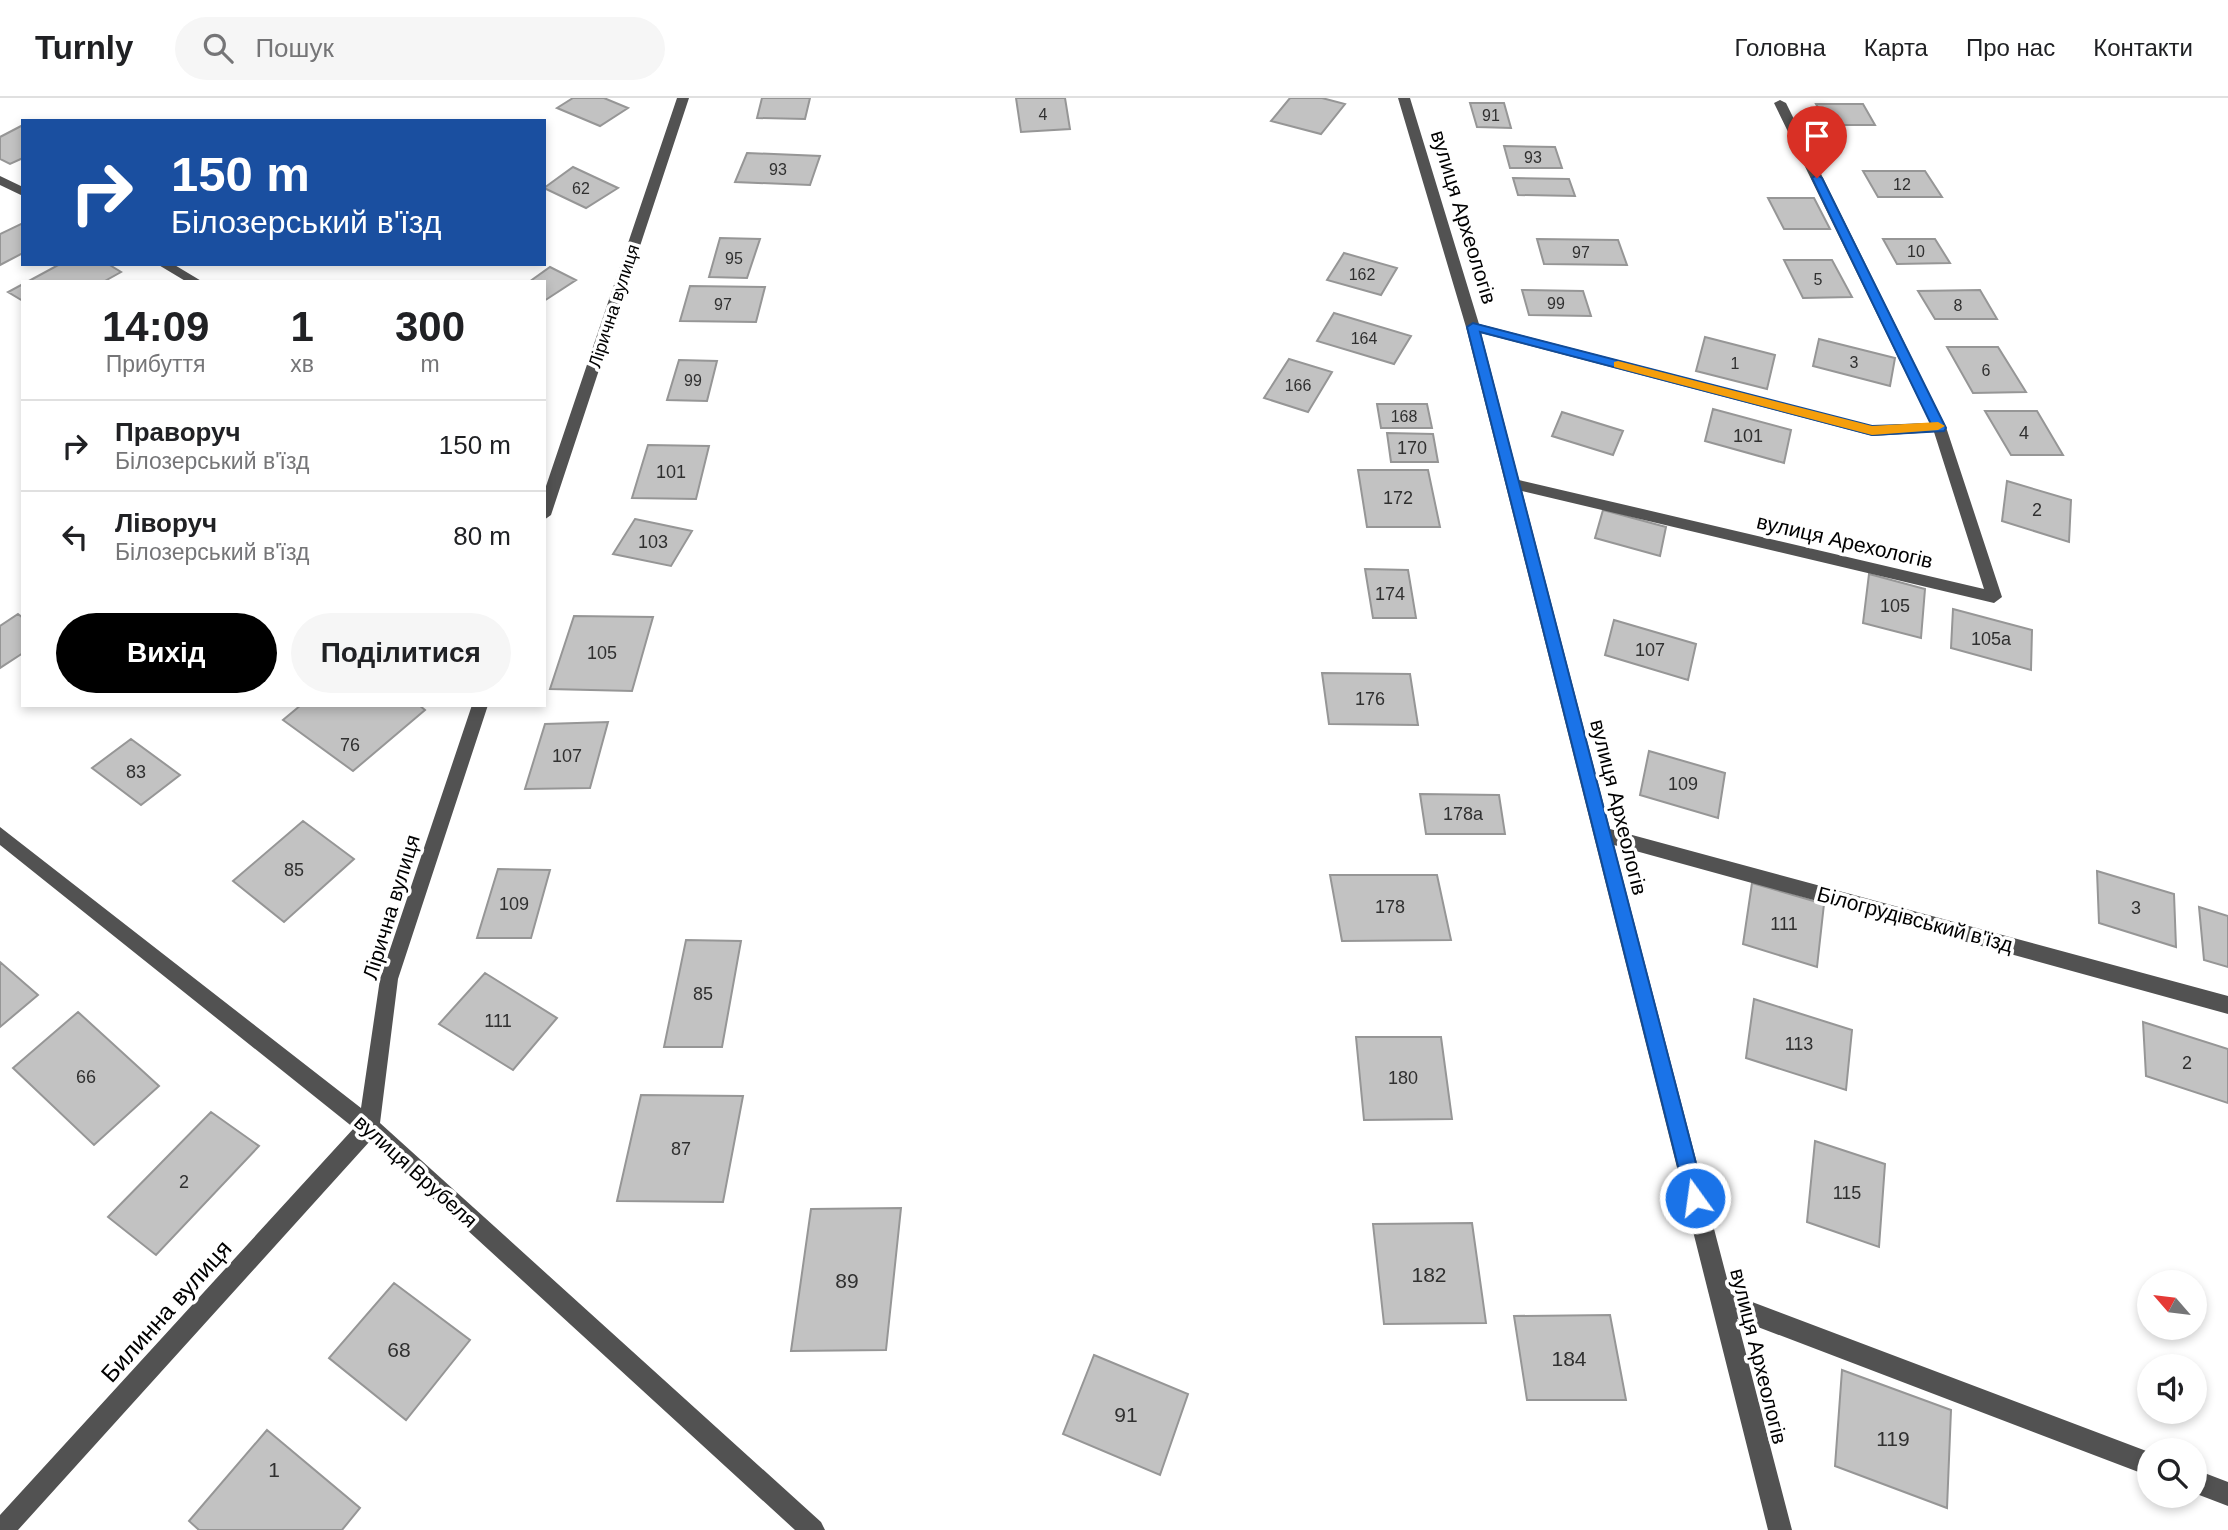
<!DOCTYPE html>
<html lang="uk">
<head>
<meta charset="utf-8">
<style>
  body { margin:0; font-family:Arial,sans-serif; background:#f6f6f6; color:#202124; height:100vh; display:flex; flex-direction:column; font-size:26px; white-space:nowrap }
  * { box-sizing:border-box; margin:0 }
  p { font-size:23px; color:#757577 }
  .icon { flex:none; width:38px; height:38px; fill:none; stroke:currentColor; stroke-width:2; stroke-linecap:round; stroke-linejoin:round }
  .map { position:relative; flex:1; overflow:hidden }
  .drawer { position:absolute; left:21px; top:182px; width:525px; height:427px; display:flex; flex-direction:column; background:#fff; border-radius:0px; box-shadow:0 4px 10px #0003 }
  .drawer>* { flex:none }
  .guide { position:absolute; left:21px; top:21px; width:525px; height:147px; border-radius:0px; box-shadow:0 4px 10px #0003; background:#1a4fa0; color:#fff; overflow:hidden }
  .needle { width:46px; rotate:298deg }
  .buttons { position:absolute; left:2137px; top:1172px; display:grid; gap:14px }
  .buttons a { display:grid; place-items:center; width:70px; height:70px; border-radius:50%; background:#fff; box-shadow:0 4px 10px #0003; font-size:35px }
  .pin { position:absolute; display:grid; place-items:center; width:60px; height:60px; color:#fff; margin:-72px -30px; border-radius:50% 50% 50% 0; rotate:-45deg; box-shadow:0 0 7px #0007 }
  .pin .icon { rotate:45deg }
  .me { position:absolute; width:77px; margin:-38px; rotate:346deg; stroke-linejoin:round; filter:drop-shadow(0 0 5px #0008) }
  .turn { display:flex; align-items:center; gap:24px; height:147px; padding:0 35px; font-size:32px }
  .turn .icon { width:91px; height:91px; stroke-width:2.5 }
  .turn b { display:block; font-size:49px; line-height:60px }
  .eta { display:flex; justify-content:space-evenly; align-items:center; height:119px; text-align:center }
  .eta b { font-size:42px; font-weight:600; line-height:49px }
  .cta { display:flex; gap:14px; margin-top:auto; padding:14px 35px }
  .cta a { flex:1; height:80px; border-radius:42px; background:#000; color:#fff; font-size:28px; font-weight:600; line-height:80px; text-align:center }
  .cta a+a { background:#f6f6f6; color:#202124 }
  ul { padding:0; list-style:none }
  li { display:flex; align-items:center; gap:21px; height:91px; padding:0 35px; border-top:2px solid #e0e0e0 }
  li div { flex:1 }
  li b { display:block; font-size:26px }
  li em { font-style:normal }
  header { display:flex; align-items:center; gap:42px; box-sizing:border-box; height:98px; padding:0 35px; background:#fff; border-bottom:2px solid #e0e0e0 }
  header strong { font-size:33px }
  nav { display:flex; gap:38px; margin-inline-start:auto; font-size:24px }
  .search { width:490px; height:63px; background:#f6f6f6; display:flex; align-items:center; gap:18px; box-sizing:border-box; padding:0 24px; border-radius:38px; color:#757577; font-size:26px }
  .map>svg:first-child { display:block }
  .building { fill:#c2c2c2; stroke:#969696; stroke-width:2 }
  .lines { fill:none; stroke-linecap:round; stroke-linejoin:round }
  .minor { fill:#525252; fill-rule:evenodd }
  .route { fill:#1a73e8; stroke:#114b97; stroke-width:2 }
  .slow { fill:#f59e0b }
  .labels { text-anchor:middle; dominant-baseline:central; stroke-width:7; stroke-linejoin:round; paint-order:stroke }
  .far-number-label { font-size:16px; fill:#303030 }
  .far-street-label { font-size:18px; fill:#000; stroke:#fff }
  .number-label { font-size:18px; fill:#303030 }
  .street-label { font-size:21px; fill:#000; stroke:#fff }
  .near-number-label { font-size:21px; fill:#303030 }
  .near-street-label { font-size:24px; fill:#000; stroke:#fff }
</style>
</head>
<body>
<header>
<strong>Turnly</strong>
<div class="search"><svg class="icon" aria-label="search" viewBox="0 0 24 24"><circle cx="10" cy="10" r="6"/><path d="M15 15l6 6"/></svg>Пошук</div>
<nav><a>Головна</a><a>Карта</a><a>Про нас</a><a>Контакти</a></nav>
</header>
<div class="map">
<svg width="2228" height="1432" viewBox="0 0 2228 1432">
  <rect width="100%" height="100%" fill="#fff"/>
  <path class="building" d="M573 0H604L628 10 600 28 557 10Z
    M762 0H810L805 21 757 20Z
    M1016 0H1065L1070 31 1021 34Z
    M1290 0H1322L1345 6 1321 36 1271 23Z
    M1470 5H1504L1511 30 1477 29Z
    M1816 6H1863L1875 27H1828Z
    M23 27V60L10 66 0 61V39Z
    M1504 48 1555 49 1562 70H1510Z
    M747 55 820 58 810 87 735 84Z
    M573 69 618 90 586 110 544 90Z
    M1863 73H1925L1942 99H1878Z
    M1513 80 1569 81 1575 98 1518 97Z
    M1768 100H1814L1830 131H1784Z
    M23 125V155L0 167V136Z
    M720 140 760 141 747 180 709 179Z
    M1537 141 1618 142 1627 167 1544 166Z
    M1883 141H1935L1950 165 1897 166Z
    M1344 155 1397 170 1381 197 1327 182Z
    M1784 162H1832L1852 199 1803 200Z
    M60 166H108L121 174 103 184H27Z
    M550 169 576 182 544 203V184H529Z
    M23 186V203L8 194Z
    M690 188 765 189 756 224 680 223Z
    M1522 192 1583 193 1591 218 1529 217Z
    M1980 192 1997 221H1935L1918 193Z
    M1334 215 1411 238 1394 266 1317 243Z
    M1705 239 1775 257 1767 291 1696 273Z
    M1819 241 1895 260 1890 288 1813 268Z
    M1947 249H1998L2026 294 1973 295Z
    M1289 261 1332 274 1308 314 1264 300Z
    M679 262 717 263 707 303 667 302Z
    M1377 306H1427L1432 330H1381Z
    M1713 311 1791 332 1784 365 1705 343Z
    M1985 313H2037L2063 357H2011Z
    M1562 314 1623 333 1613 357 1552 338Z
    M1387 335 1433 336 1438 364H1391Z
    M648 347 709 348 696 401 632 400Z
    M1358 372H1428L1440 429H1367Z
    M2007 383 2071 402 2069 444 2002 423Z
    M1603 412 1666 429 1660 458 1595 440Z
    M635 421 692 433 671 468 613 456Z
    M1365 471 1408 472 1416 520H1373Z
    M1869 476 1925 491 1921 540 1863 525Z
    M1953 511 2032 532 2031 572 1951 550Z
    M18 516 23 520V555L0 570V528Z
    M574 518 653 519 632 593 550 591Z
    M1614 522 1696 546 1688 582 1605 557Z
    M1322 575 1410 576 1418 627 1329 626Z
    M301 607H419L425 612 353 673 283 622Z
    M608 624 590 690 525 691 545 626Z
    M131 641 180 677 141 707 92 670Z
    M1649 653 1725 675 1718 720 1640 697Z
    M1420 696 1499 697 1505 736H1426Z
    M303 723 354 761 284 824 233 783Z
    M498 771 550 772 531 840H477Z
    M2097 773 2174 796 2176 849 2099 825Z
    M1330 777H1437L1451 842 1342 843Z
    M1752 785 1824 806 1817 869 1743 846Z
    M2199 809 2228 818V869L2204 862Z
    M686 842 741 843 722 949H664Z
    M0 864 38 897 0 929Z
    M485 875 557 920 513 972 439 926Z
    M1754 901 1852 932 1846 992 1746 960Z
    M78 914 159 988 94 1047 13 970Z
    M2143 924 2228 951V1005L2146 978Z
    M1356 939H1441L1452 1021 1364 1022Z
    M641 997 743 998 723 1104 617 1103Z
    M211 1014 259 1048 156 1157 108 1119Z
    M1815 1043 1885 1066 1879 1149 1807 1124Z
    M901 1110 886 1252 791 1253 811 1111Z
    M1472 1125 1486 1225 1384 1226 1373 1126Z
    M394 1185 470 1242 406 1322 329 1260Z
    M1610 1217 1626 1302H1527L1514 1218Z
    M1094 1257 1188 1296 1160 1377 1063 1336Z
    M1842 1272 1951 1312 1947 1410 1835 1368Z
    M267 1332 360 1410 342 1432H199L189 1423Z"/>
  <g class="lines">
    <path class="minor" d="M677 0H689L551 417 544 422V394Z
      M1398 0H1410L1479 226 1873 328 1930 325 1774 5 1780 2 1786 5 1946 329 2002 499 1994 505 1522 393 1610 731 2228 898V916L1614 747 1731 1196 2149 1354V1378L1737 1221 1792 1432H1768L1466 229ZM1481 235 1873 338 1934 334 1984 491 1519 382Z
      M0 78 23 89V98L0 87Z
      M157 166H173L203 184H187Z
      M472 607H488L398 881 380 1025 821 1424 825 1432H795L370 1043 18 1432H0V1417L354 1030 0 747V729L361 1010 380 881Z
      M2194 1371 2228 1384V1408L2194 1395Z"/>
  </g>
  <path class="route" d="M1817 77 1822 80 1946 330 1944 333 1872 337 1480 234 1705 1100 1702 1106 1695 1109 1689 1106 1686 1100 1467 229 1473 225 1872 328 1931 326 1812 80Z"/>
  <path class="slow" d="M1618 263 1872 328 1938 324 1945 328 1938 332 1872 337 1614 269V264Z"/>
  <g class="labels">
    <g class="far-number-label">
      <text x="1043" y="16">4</text>
      <text x="1491" y="17">91</text>
      <text x="1533" y="59">93</text>
      <text x="778" y="71">93</text>
      <text x="1902" y="86">12</text>
      <text x="581" y="90">62</text>
      <text x="1916" y="153">10</text>
      <text x="1581" y="154">97</text>
      <text x="734" y="160">95</text>
      <text x="1362" y="176">162</text>
      <text x="1818" y="181">5</text>
      <text x="1556" y="205">99</text>
      <text x="723" y="206">97</text>
      <text x="1958" y="207">8</text>
      <text x="1364" y="240">164</text>
      <text x="1854" y="264">3</text>
      <text x="1735" y="265">1</text>
      <text x="1986" y="272">6</text>
      <text x="693" y="282">99</text>
      <text x="1298" y="287">166</text>
      <text x="1404" y="318">168</text>
    </g>
    <g class="far-street-label">
      <text transform="translate(614 208) rotate(-72)">Лірична вулиця</text>
    </g>
    <g class="number-label">
      <text x="2024" y="335">4</text>
      <text x="1748" y="338">101</text>
      <text x="1412" y="350">170</text>
      <text x="671" y="374">101</text>
      <text x="1398" y="400">172</text>
      <text x="2037" y="412">2</text>
      <text x="653" y="444">103</text>
      <text x="1390" y="496">174</text>
      <text x="1895" y="508">105</text>
      <text x="1991" y="541">105а</text>
      <text x="1650" y="552">107</text>
      <text x="602" y="555">105</text>
      <text x="1370" y="601">176</text>
      <text x="350" y="647">76</text>
      <text x="567" y="658">107</text>
      <text x="136" y="674">83</text>
      <text x="1683" y="686">109</text>
      <text x="1463" y="716">178а</text>
      <text x="294" y="772">85</text>
      <text x="514" y="806">109</text>
      <text x="1390" y="809">178</text>
      <text x="2136" y="810">3</text>
      <text x="1784" y="826">111</text>
      <text x="703" y="896">85</text>
      <text x="498" y="923">111</text>
      <text x="1799" y="946">113</text>
      <text x="2187" y="965">2</text>
      <text x="86" y="979">66</text>
      <text x="1403" y="980">180</text>
      <text x="681" y="1051">87</text>
      <text x="184" y="1084">2</text>
      <text x="1847" y="1095">115</text>
    </g>
    <g class="street-label">
      <text transform="translate(1464 119) rotate(73)">вулиця Археологів</text>
      <text transform="translate(1845 443) rotate(13)">вулиця Арехологів</text>
      <text transform="translate(1619 709) rotate(76)">вулиця Археологів</text>
      <text transform="translate(391 809) rotate(-73)">Лірична вулиця</text>
      <text transform="translate(1915 821) rotate(15)">Білогрудівський в'їзд</text>
      <text transform="translate(416 1073) rotate(42)">вулиця Врубеля</text>
      <text transform="translate(1759 1258) rotate(76)">вулиця Археологів</text>
    </g>
    <g class="near-number-label">
      <text x="1429" y="1176">182</text>
      <text x="847" y="1182">89</text>
      <text x="399" y="1251">68</text>
      <text x="1569" y="1260">184</text>
      <text x="1126" y="1316">91</text>
      <text x="1893" y="1340">119</text>
      <text x="274" y="1371">1</text>
    </g>
    <g class="near-street-label">
      <text transform="translate(166 1213) rotate(-48)">Билинна вулиця</text>
    </g>
  </g>
</svg>
<div class="buttons">
<a><svg class="needle" viewBox="-14 -14 28 28"><path d="M0-13l5 13h-10z" fill="#e53935"/><path d="M0 13l5-13h-10z" fill="#757577"/></svg></a>
<a><svg class="icon" aria-label="sound" viewBox="0 0 24 24"><path d="M4 9h4l5-4v14l-5-4H4zM17 9q2 3 0 6"/></svg></a>
<a><svg class="icon" aria-label="search" viewBox="0 0 24 24"><circle cx="10" cy="10" r="6"/><path d="M15 15l6 6"/></svg></a>
</div>
<div class="pin" style="left:1817px;top:80px;background:#d93025"><svg class="icon" aria-label="arrive" viewBox="0 0 24 24"><path d="M6 21V4h12l-3 4 3 4H6"/></svg></div>
<svg class="me" style="left:1695px;top:1100px" viewBox="-20 -20 40 40"><circle r="17" fill="#1a73e8" stroke="#fff" stroke-width="3"/><path d="M0-11L8 9 0 5-8 9z" fill="#fff"/></svg>
<div class="guide">
<div class="turn"><svg class="icon" aria-label="right" viewBox="0 0 24 24"><path d="M7 20v-9h11M14 6l5 5-5 5"/></svg><div><b>150 m</b>Білозерський в'їзд</div></div>
</div>
<section class="drawer">
<div class="eta">
<div><b>14:09</b><p>Прибуття</p></div>
<div><b>1</b><p>хв</p></div>
<div><b>300</b><p>m</p></div>
</div>
<ul>
<li><svg class="icon" aria-label="right" viewBox="0 0 24 24"><path d="M7 20v-9h11M14 6l5 5-5 5"/></svg><div><b>Праворуч</b><p>Білозерський в'їзд</p></div><em>150 m</em></li>
<li><svg class="icon" aria-label="left" viewBox="0 0 24 24"><path d="M17 20v-9H6M10 6l-5 5 5 5"/></svg><div><b>Ліворуч</b><p>Білозерський в'їзд</p></div><em>80 m</em></li>
</ul>
<div class="cta"><a>Вихід</a><a>Поділитися</a></div>
</section>
</div>
</body>
</html>
